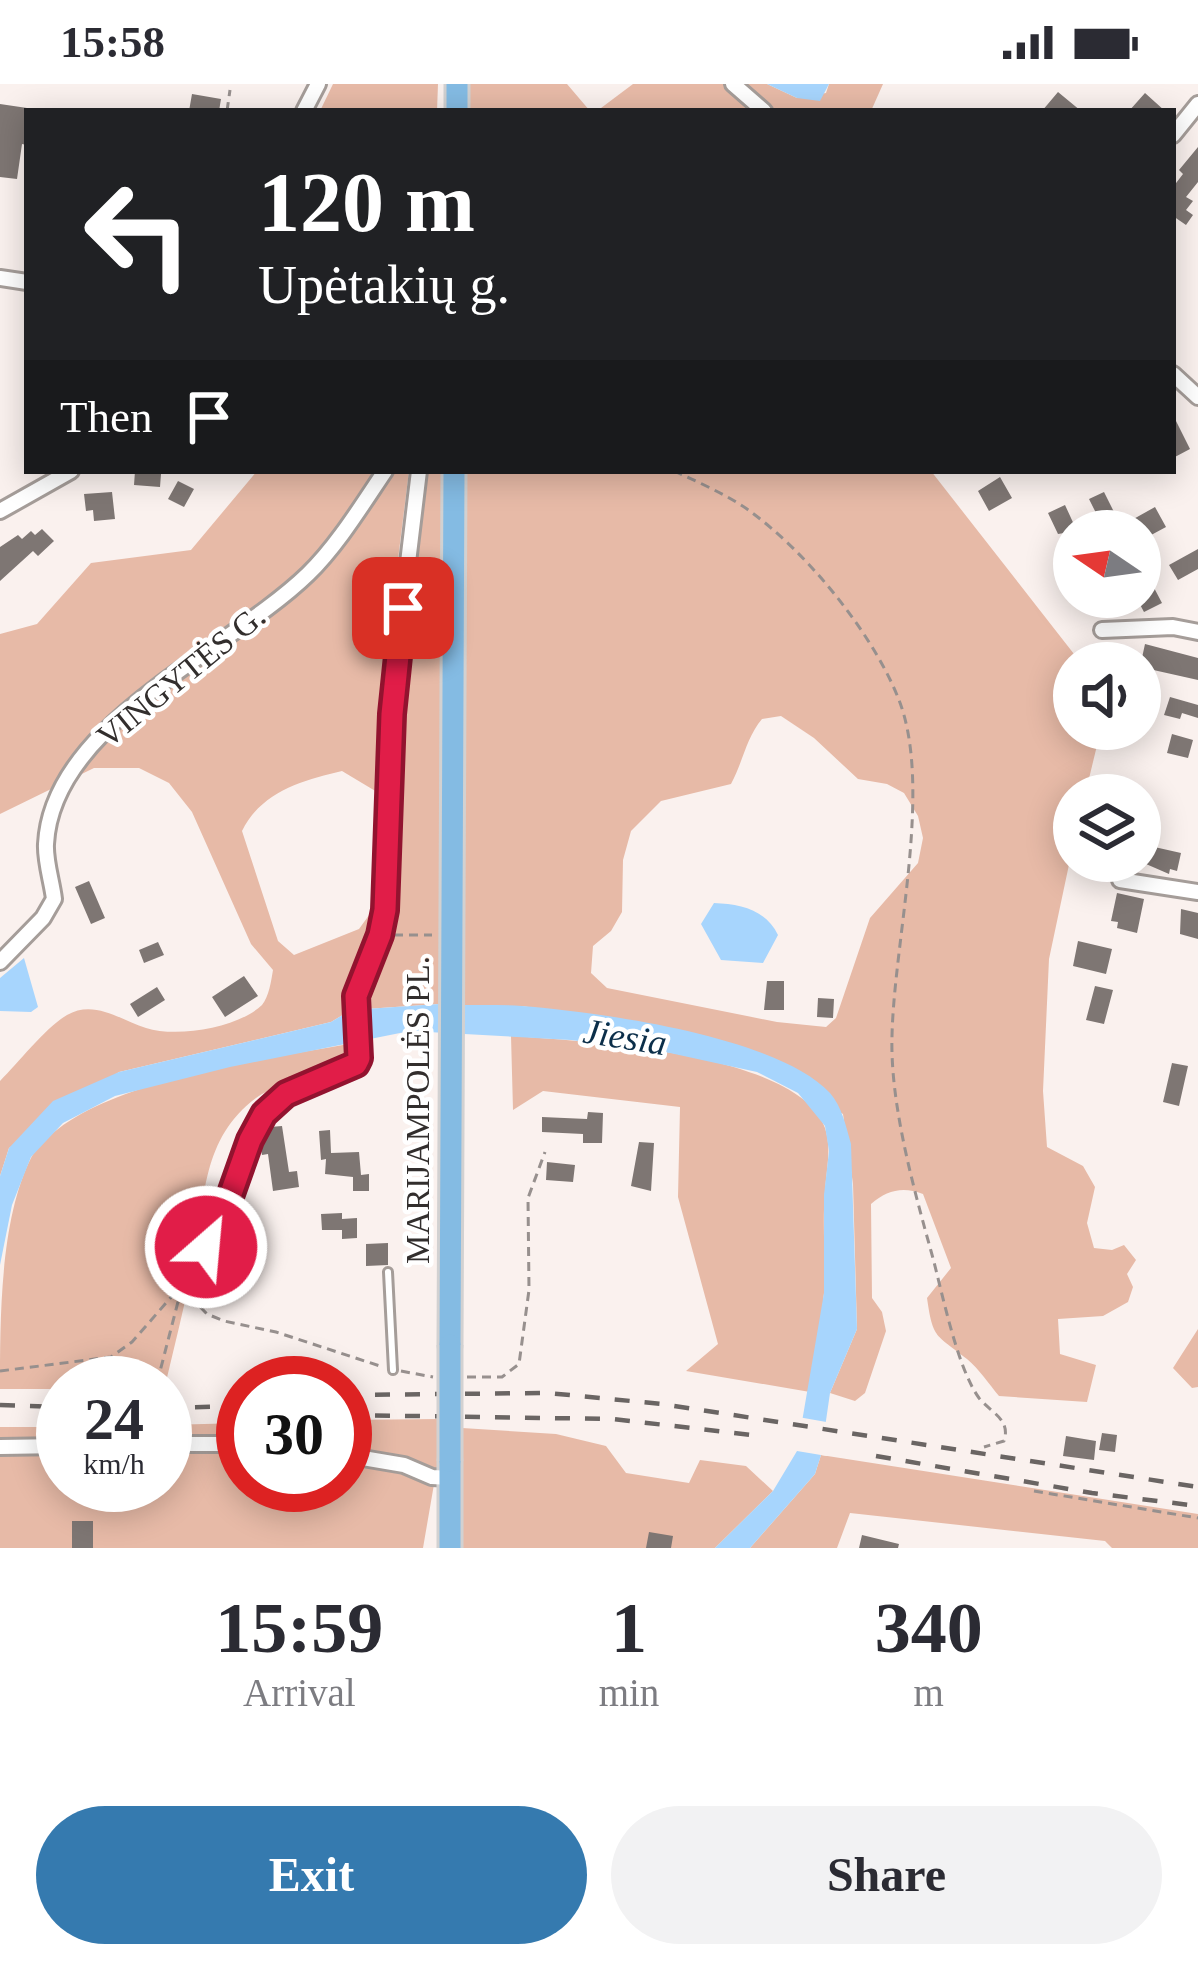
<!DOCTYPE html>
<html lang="en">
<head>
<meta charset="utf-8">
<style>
  body { margin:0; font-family:"Times New Roman",serif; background:#f2f2f3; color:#2b2b33; height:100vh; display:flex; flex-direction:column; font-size:45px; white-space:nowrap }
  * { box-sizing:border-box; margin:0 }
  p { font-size:39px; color:#7c7c81 }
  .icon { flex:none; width:66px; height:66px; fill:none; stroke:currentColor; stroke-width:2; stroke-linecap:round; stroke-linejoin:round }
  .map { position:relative; height:1464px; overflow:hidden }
  .side { display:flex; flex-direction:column; background:#fff; flex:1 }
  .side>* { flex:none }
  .guide { position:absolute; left:24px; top:24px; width:1152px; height:366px; border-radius:0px; box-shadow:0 6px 30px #0003; background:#202124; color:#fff; overflow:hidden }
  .needle { width:78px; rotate:283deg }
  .controls { position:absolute; left:1053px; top:426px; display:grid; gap:24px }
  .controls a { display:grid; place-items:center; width:108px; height:108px; border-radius:50%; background:#fff; box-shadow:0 6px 30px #0003; font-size:60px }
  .speed { position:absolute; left:36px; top:1272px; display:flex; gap:24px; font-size:60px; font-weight:700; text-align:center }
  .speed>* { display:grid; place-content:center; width:156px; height:156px; border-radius:50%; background:#fff; box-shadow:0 6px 30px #0003; line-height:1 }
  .speed small { font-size:30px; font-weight:400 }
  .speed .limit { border:18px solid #d22; background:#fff; color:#111 }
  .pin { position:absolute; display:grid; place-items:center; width:102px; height:102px; color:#fff; margin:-51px; border-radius:24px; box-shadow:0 6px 18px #0006 }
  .me { position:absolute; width:132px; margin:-66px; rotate:27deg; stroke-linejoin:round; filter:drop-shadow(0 0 9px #0008) }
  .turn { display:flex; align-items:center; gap:42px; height:252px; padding:0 36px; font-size:54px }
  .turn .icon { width:156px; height:156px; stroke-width:2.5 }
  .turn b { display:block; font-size:84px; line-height:102px }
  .then { display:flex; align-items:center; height:114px; padding:0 36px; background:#0003; gap:24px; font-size:45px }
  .eta { display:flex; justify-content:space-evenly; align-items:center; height:204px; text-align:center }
  .eta b { font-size:72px; font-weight:700; line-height:84px }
  .action { display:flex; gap:24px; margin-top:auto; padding:24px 36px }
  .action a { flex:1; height:138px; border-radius:72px; background:#357aaf; color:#fff; font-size:48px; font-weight:700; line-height:138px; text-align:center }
  .action a+a { background:#f2f2f3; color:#2b2b33 }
  .status { display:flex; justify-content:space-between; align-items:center; height:84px; padding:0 60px; background:#fff; direction:ltr }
  .status svg { height:33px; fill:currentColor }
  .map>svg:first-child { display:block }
  .green { fill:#e7baa7; fill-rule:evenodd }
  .water { fill:#a7d5fd }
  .pier { fill:#faf1ee }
  .building { fill:#7e7673 }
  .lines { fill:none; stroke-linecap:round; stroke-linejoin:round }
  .lane-casing { stroke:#a59d99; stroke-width:12 }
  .street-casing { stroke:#a59d99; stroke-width:20 }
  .primary-casing { stroke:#d2d1d1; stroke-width:27 }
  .path { stroke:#97908e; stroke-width:3; stroke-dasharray:9 6; stroke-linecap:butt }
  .lane { stroke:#fff; stroke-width:6 }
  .street { stroke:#fff; stroke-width:14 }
  .primary { stroke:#84bbe3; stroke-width:21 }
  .rail { stroke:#6a6563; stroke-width:4.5; stroke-dasharray:15 15; stroke-linecap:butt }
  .primary-bridge-casing { stroke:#d2d1d1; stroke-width:27; stroke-linecap:butt }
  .primary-bridge { stroke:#84bbe3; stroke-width:21 }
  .route-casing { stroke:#92132f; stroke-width:30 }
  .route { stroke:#e11d48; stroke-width:21 }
  .labels { text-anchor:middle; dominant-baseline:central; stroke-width:9; stroke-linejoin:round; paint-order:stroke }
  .street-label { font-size:33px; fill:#322e2d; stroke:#fff }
  .water-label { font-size:36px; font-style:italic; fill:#0b2e49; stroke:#fff }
</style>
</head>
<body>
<div class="status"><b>15:58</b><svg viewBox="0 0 49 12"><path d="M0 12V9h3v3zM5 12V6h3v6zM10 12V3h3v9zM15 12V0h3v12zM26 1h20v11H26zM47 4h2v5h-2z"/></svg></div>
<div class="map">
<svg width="1198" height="1464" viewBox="0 0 1198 1464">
  <rect width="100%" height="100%" fill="#faf1ee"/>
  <path class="green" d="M333 0H438L437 27H320Z
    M465 0H567L590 27H465Z
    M633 0H767L797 14 826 9 829 0H883L871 27H597Z
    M257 387H409L384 587 381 706 377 708 342 687C303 696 261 708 242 747L278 857 294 871 359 845 372 827 379 828 355 891 369 894C405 843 395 666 401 596 408 526 421 457 427 387H443L439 920 351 926 331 938 119 988 9 1064 0 1092V997C19 978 45 944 67 931 94 915 121 936 146 944 177 954 238 944 262 921 269 912 271 898 273 886L251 860 192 728 169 699 139 684H94L0 730V550L37 540 91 479 191 466Z
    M464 387H931L1081 579H1074V645H1101L1085 711H1074V757L1049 875 1043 1007 1047 1063 1083 1082 1095 1103 1087 1139 1094 1164 1112 1166 1124 1161 1136 1176 1127 1190 1133 1203 1128 1218 1103 1232 1058 1235 1060 1270 1096 1281 1087 1318 999 1312C989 1300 979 1285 967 1275 936 1250 933 1256 927 1214L951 1184 923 1110C903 1102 887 1106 871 1120L872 1214 882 1228 886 1247 865 1309 855 1317 830 1309 857 1245 853 1100 843 1030 709 953 640 938 521 922H464ZM781 632 814 654 858 695 887 700 904 709 918 732 923 754 918 779 870 834 836 934 826 943 777 938 607 904 591 889 593 862 611 847 622 828 623 776 631 747 661 717 731 700C743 678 746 654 762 635Z
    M511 952C582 957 799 968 825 1044 832 1065 826 1087 825 1108 822 1141 826 1175 824 1209 821 1242 814 1275 810 1308L686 1287 718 1260 678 1113 680 1023 543 1007 513 1026Z
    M353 959 355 967C335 998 285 993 256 1014 202 1054 205 1114 194 1174 186 1217 175 1259 165 1302L63 1299V1305H0C0 1234 0 1134 32 1072 82 996 267 976 353 959Z
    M1198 1245V1303L1192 1304 1173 1284Z
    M438 1335V1377L423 1464H0V1343H63V1401H165V1341L243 1339V1401H345V1336Z
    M462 1344 556 1350 606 1362 626 1389 689 1399 700 1376 746 1382 773 1407 715 1464H461Z
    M821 1371 1198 1430V1464H1112L1105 1457 850 1429 837 1464H750L815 1390Z"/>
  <path class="water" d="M767 0H829L820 17 797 14Z
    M714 819C741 820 766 826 778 851L763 879 721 876 701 840Z
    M24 874 38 923 31 928 0 927V894Z
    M439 920C467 922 495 920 522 922 598 928 777 952 830 1009 842 1023 846 1042 851 1060L857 1245 830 1309 821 1371 815 1390 750 1464H715L773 1407 797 1367 824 1209V1111L829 1067 825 1042 798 1009 757 988 670 969 571 956 410 947 230 983 115 1012 63 1039 31 1073 12 1121 0 1181V1092L9 1064 53 1017 119 988 331 938 351 926Z"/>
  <path class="pier" d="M798 1333 832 1339 827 1372 791 1366Z"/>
  <path class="building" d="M1058 8 1081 27H1042Z
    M1145 9 1165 27H1129Z
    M192 10 221 15 219 27H189Z
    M0 20 27 24V61L22 60 17 95 0 93Z
    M1198 63V98L1186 113 1193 117 1186 126 1193 131 1186 141 1173 132V103L1183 90 1179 86Z
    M1173 331 1190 365 1173 374Z
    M135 387 161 390 160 403 134 401Z
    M1000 393 1012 414 989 427 978 407Z
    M178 397 194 405 184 423 168 415Z
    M112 408 115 435 94 437 93 426 86 427 84 410Z
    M1104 408 1121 442 1155 423 1166 443 1140 457V447H1105L1089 415Z
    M1065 421 1077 447 1058 450 1048 429Z
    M42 445 54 457 38 472 33 467 0 497V463L18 451 22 455 31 447 35 451Z
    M1198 465V485L1178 496 1169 481Z
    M1152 500 1162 519 1144 528 1136 513H1140V506Z
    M1145 560 1198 574V596L1140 583Z
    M1170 613 1198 621V634L1182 629 1180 635 1164 631Z
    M1172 650 1193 656 1188 674 1167 669Z
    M1150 762 1181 769 1177 787 1170 785 1169 790 1146 780Z
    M89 797 105 834 91 840 75 803Z
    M1117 809 1144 815 1137 849 1117 844 1118 838 1111 837Z
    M1181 825 1198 829V855L1180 850Z
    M1078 857 1112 865 1106 890 1073 882Z
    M158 858 164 871 144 879 139 866Z
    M244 892 258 912 225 933 212 913Z
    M767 897H784V926H764Z
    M1095 902 1113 906 1104 940 1086 936Z
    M157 903 165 916 138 933 130 920Z
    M818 914 834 915 833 934 817 933Z
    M1172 979 1188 982 1179 1022 1163 1018Z
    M588 1028 603 1029 602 1059H583V1050L542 1048V1033L587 1035Z
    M282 1042 289 1088 297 1087 299 1103 273 1107 268 1070 262 1071 260 1061 270 1043Z
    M330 1046 331 1069 359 1068 361 1091 369 1090V1107H353V1093L325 1090 326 1075 321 1076 319 1047Z
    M639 1058 654 1059 651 1107 631 1102Z
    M547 1078 575 1081 573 1098 546 1096Z
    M342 1129V1135L357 1134V1154L342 1155V1146H322L321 1130Z
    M388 1159V1181L366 1182V1160Z
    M1102 1349 1117 1351 1115 1368 1099 1366Z
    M1066 1352 1096 1357 1094 1376 1063 1372Z
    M72 1437H93V1464H72Z
    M649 1448 673 1452 671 1464H646Z
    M862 1451 899 1460 898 1464H859Z"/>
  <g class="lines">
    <g class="lane-casing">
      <path id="lane" d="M388 1188 393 1286"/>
    </g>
    <g class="street-casing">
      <path id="street" d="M733 0 764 27
        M304 27 318 0
        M1173 51 1198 20
        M0 194 27 198
        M1173 290 1198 313
        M0 427 71 387
        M1102 546 1173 543 1198 548
        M1120 796 1198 808
        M0 878 43 834 54 815C52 798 45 777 46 760 52 639 230 566 308 490 337 462 362 421 385 387
        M182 1201 223 1132 250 1056 264 1031 286 1010 313 996 356 979 359 973 356 912 380 851 385 826 394 595 419 387
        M165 1360H243
        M0 1363 63 1362
        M345 1371 404 1381 432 1393 450 1394"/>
    </g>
    <g class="primary-casing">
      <path id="primary" d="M457 27V0
        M450 1261 454 387
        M450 1377V1464"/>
    </g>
    <path class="path" d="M227 27 230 6
      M674 387C698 398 725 410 747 425 806 467 873 549 899 616 933 704 894 856 892 952 890 1019 913 1102 931 1167 942 1206 956 1282 979 1314 991 1329 1011 1335 1004 1357L984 1363
      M394 851H432
      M190 1212 207 1230 224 1237 276 1248 380 1282
      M0 1287 111 1273 132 1258 173 1211
      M401 1287 433 1293
      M467 1293H502L519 1280 529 1206 528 1114 545 1068
      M157 1299 179 1214
      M1034 1407 1198 1434"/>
    <use href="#lane" class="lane"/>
    <use href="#street" class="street"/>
    <use href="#primary" class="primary"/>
    <path class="rail" d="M345 1311 548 1309 662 1320 1198 1403
      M0 1321 63 1323
      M165 1324 243 1322
      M345 1331 613 1335 752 1351
      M876 1372 1092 1409 1198 1422"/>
    <g class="primary-bridge-casing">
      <path id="primary-bridge" d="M450 1261V1377"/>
    </g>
    <use href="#primary-bridge" class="primary-bridge"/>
  </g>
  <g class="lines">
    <g class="route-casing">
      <path id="route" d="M206 1163 223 1132 250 1056 264 1030 286 1010 356 980 359 974 356 912 380 851 385 826 392 630 403 524"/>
    </g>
    <use href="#route" class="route"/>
  </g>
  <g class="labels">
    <g class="street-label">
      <text transform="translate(181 592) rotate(-39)">VINGYTĖS G.</text>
      <text transform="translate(418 1026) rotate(-90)">MARIJAMPOLĖS PL.</text>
    </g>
    <g class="water-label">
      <text transform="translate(625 953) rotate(9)">Jiesia</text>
    </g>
  </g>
</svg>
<div class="controls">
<a><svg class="needle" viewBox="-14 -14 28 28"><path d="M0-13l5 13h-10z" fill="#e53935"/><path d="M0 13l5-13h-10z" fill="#7c7c81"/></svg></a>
<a><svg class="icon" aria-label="sound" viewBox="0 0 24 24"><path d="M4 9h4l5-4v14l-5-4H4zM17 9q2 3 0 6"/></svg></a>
<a><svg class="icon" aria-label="layers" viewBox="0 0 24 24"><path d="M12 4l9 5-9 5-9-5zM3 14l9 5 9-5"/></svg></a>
</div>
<div class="speed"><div>24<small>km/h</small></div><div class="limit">30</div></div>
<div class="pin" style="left:403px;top:524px;background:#d93025"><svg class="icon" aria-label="arrive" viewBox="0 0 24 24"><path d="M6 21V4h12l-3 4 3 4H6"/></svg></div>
<svg class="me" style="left:206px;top:1163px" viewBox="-20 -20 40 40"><circle r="17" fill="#e11d48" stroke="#fff" stroke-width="3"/><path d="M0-11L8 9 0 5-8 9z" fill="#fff"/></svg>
<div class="guide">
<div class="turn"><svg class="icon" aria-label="left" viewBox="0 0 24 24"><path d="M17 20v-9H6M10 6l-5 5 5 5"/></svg><div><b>120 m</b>Upėtakių g.</div></div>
<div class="then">Then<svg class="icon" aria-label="arrive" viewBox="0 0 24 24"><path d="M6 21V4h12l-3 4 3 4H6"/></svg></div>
</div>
</div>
<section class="side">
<div class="eta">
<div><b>15:59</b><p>Arrival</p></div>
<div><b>1</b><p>min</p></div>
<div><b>340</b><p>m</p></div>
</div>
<div class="action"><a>Exit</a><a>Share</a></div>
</section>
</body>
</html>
